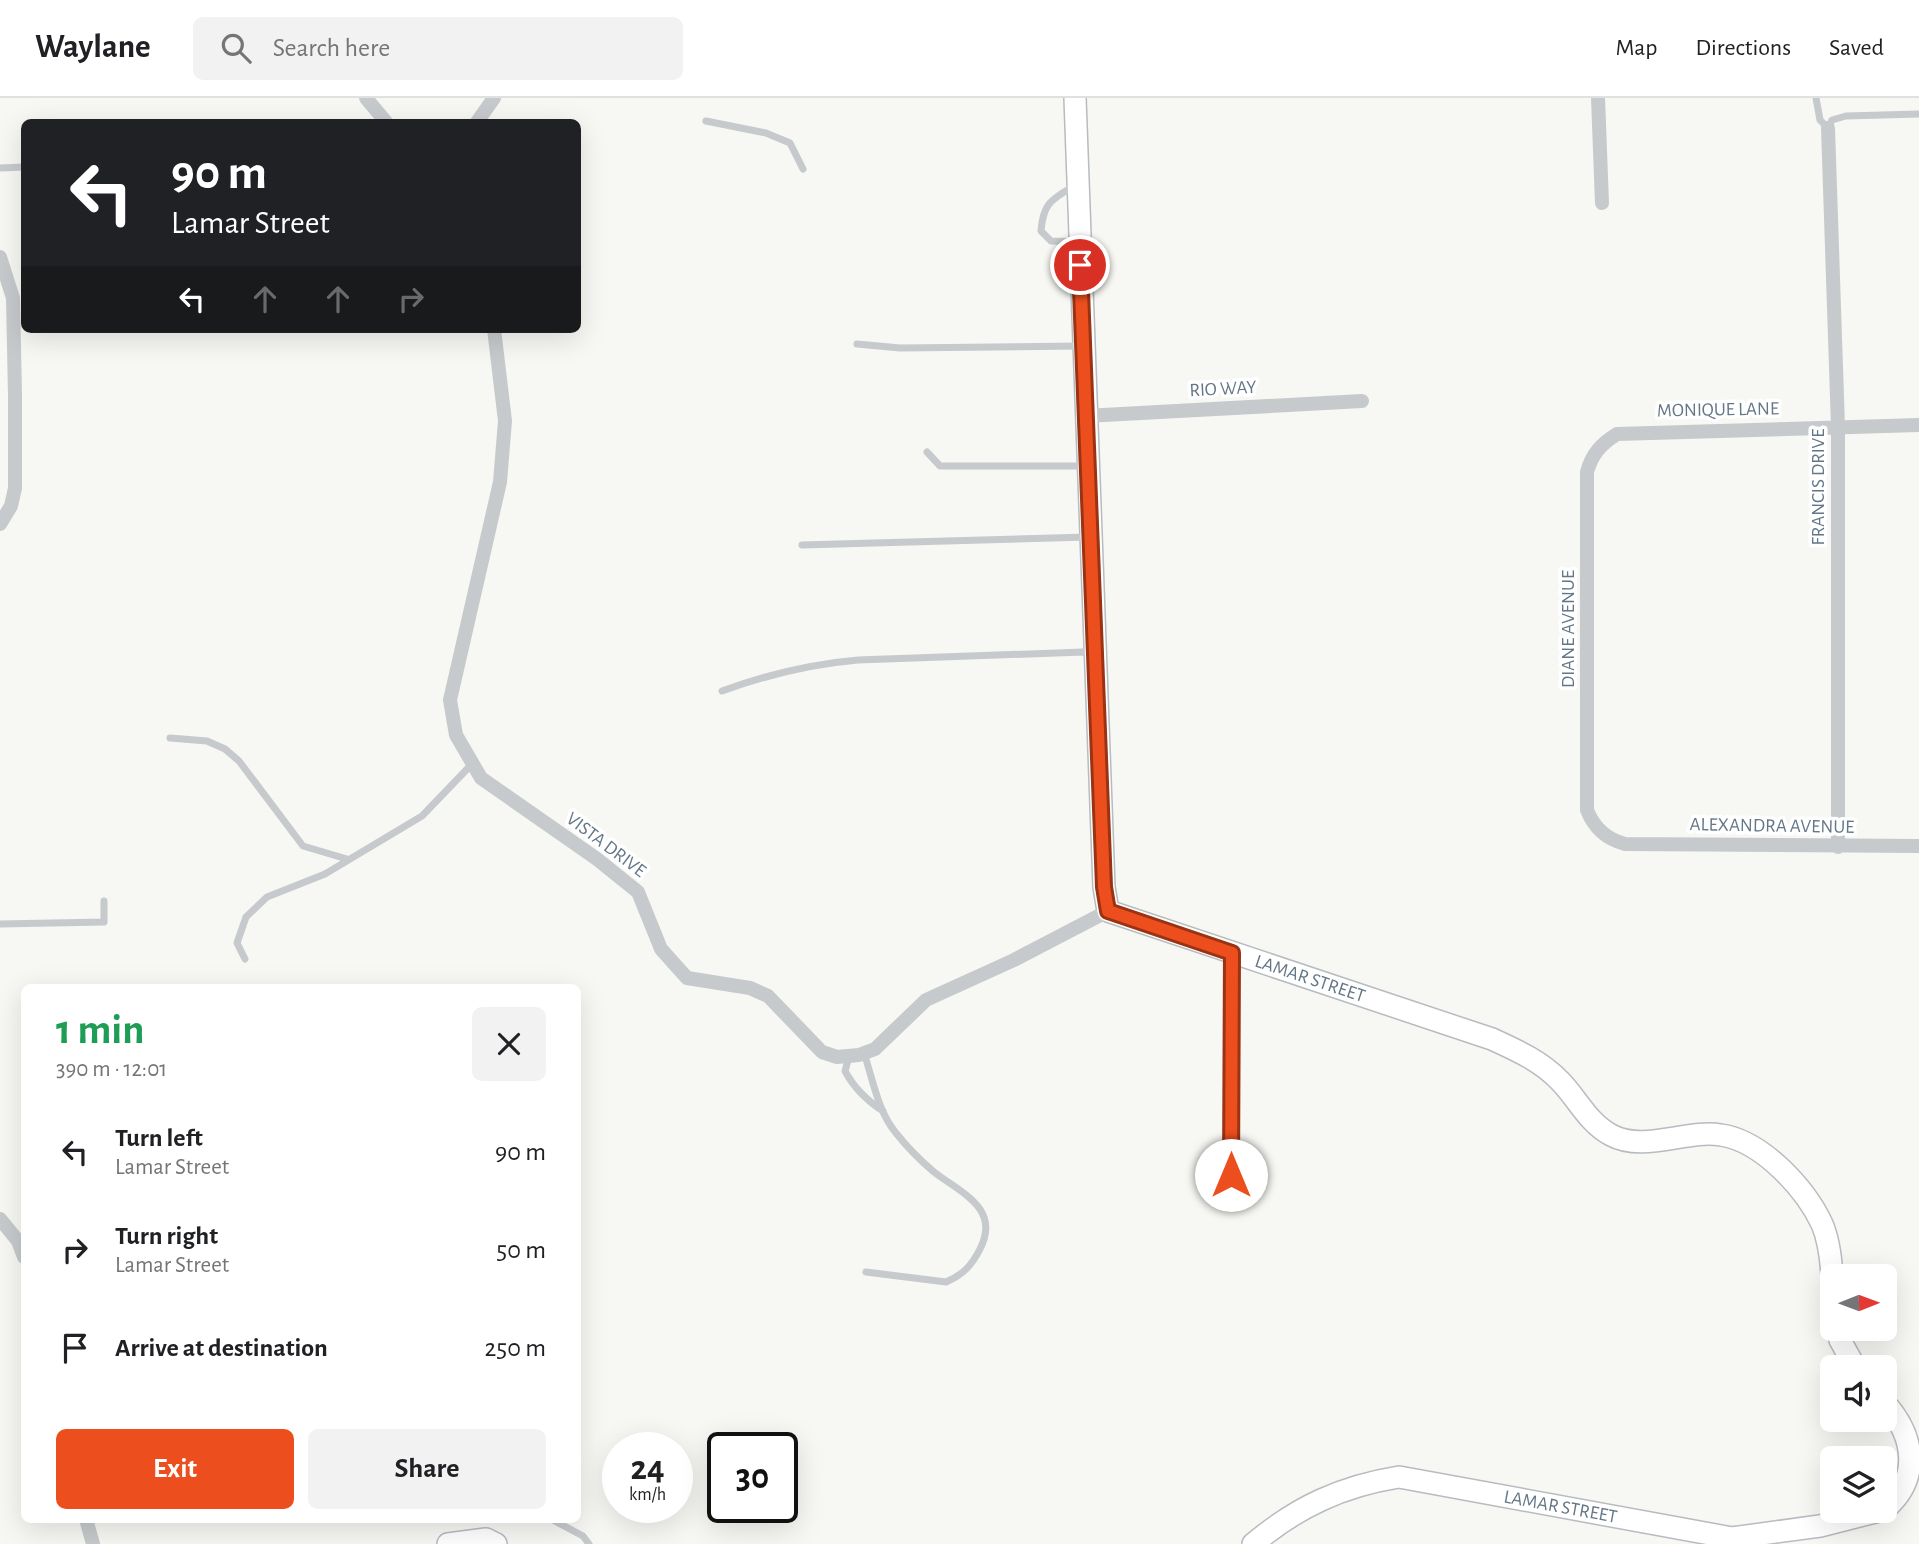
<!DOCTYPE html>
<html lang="en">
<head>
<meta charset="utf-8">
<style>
  body { margin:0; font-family:"Alegreya Sans",sans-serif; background:#f2f2f2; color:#202124; height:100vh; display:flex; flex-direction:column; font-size:26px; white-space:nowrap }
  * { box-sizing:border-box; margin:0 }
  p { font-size:23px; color:#757577 }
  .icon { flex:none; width:38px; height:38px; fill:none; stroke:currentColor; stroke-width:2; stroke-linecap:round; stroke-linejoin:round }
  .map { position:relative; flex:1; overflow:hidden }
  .panel { position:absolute; left:21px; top:886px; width:560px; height:539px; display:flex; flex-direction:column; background:#fff; border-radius:10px; box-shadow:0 7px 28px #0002 }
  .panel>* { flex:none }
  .banner { position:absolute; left:21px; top:21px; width:560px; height:214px; border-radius:10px; box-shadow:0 7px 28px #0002; background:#202124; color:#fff; overflow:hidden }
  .needle { width:46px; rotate:89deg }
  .buttons { position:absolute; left:1820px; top:1166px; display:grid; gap:14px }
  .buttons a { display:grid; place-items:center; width:77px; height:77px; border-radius:10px; background:#fff; box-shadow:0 7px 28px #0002; font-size:35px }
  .speed { position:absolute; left:602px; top:1334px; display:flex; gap:14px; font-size:35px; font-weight:700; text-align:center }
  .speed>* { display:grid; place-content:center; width:91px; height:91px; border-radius:50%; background:#fff; box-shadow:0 7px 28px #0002; line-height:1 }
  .speed small { font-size:18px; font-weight:400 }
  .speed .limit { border:4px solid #111; border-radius:10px; background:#fff; color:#111 }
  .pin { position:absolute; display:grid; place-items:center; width:60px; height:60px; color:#fff; margin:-30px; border:4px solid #fff; border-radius:50%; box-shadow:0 2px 7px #0007 }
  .me { position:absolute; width:77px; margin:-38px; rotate:0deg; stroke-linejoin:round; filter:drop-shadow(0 0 5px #0008) }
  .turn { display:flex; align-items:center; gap:24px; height:147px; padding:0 35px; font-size:32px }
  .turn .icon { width:91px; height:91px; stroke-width:2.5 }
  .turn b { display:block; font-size:49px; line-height:60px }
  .lanes { display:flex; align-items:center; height:66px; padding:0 35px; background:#0003; justify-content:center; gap:35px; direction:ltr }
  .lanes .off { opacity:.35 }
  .round { display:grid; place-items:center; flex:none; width:74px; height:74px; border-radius:10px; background:#f2f2f2 }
  .summary { display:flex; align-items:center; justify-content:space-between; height:119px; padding:0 35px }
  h1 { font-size:42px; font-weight:600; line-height:52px; color:#1e9e55 }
  .cta { display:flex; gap:14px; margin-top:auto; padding:14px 35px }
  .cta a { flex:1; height:80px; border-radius:10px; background:#ed4e1d; color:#fff; font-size:28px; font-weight:600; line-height:80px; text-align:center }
  .cta a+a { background:#f2f2f2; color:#202124 }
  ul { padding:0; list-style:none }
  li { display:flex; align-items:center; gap:21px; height:98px; padding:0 35px }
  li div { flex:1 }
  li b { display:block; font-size:26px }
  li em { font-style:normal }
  header { display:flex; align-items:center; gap:42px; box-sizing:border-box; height:98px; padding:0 35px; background:#fff; border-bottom:2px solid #e0e0e0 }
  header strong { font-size:33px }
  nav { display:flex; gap:38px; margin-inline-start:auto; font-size:24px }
  .search { width:490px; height:63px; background:#f2f2f2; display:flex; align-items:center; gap:18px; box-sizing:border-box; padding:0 24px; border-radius:10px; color:#757577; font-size:26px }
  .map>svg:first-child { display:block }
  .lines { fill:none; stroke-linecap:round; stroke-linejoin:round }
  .secondary-casing { stroke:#b6bcc0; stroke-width:24 }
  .lane { stroke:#c6cacd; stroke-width:7 }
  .street { stroke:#c6cacd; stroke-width:14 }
  .secondary { stroke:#fff; stroke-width:21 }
  .route-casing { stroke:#9a3313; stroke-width:18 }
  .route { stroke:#ed4e1d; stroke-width:12 }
  .labels { text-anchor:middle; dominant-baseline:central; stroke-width:7; stroke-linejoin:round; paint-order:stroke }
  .street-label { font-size:19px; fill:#647786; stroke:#fff }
</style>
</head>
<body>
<header>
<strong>Waylane</strong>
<div class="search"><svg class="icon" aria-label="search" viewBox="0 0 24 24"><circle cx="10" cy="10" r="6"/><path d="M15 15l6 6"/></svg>Search here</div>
<nav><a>Map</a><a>Directions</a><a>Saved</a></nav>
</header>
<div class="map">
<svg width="1919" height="1446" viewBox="0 0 1919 1446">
  <rect width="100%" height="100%" fill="#f7f7f3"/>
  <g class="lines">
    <g class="secondary-casing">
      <g id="secondary">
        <path id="s1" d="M1075 0 1104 789 1108 813 1492 941C1516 952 1541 963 1560 983 1577 1000 1588 1025 1611 1037 1644 1055 1687 1031 1721 1037 1762 1043 1805 1090 1822 1126 1829 1142 1831 1161 1832 1178"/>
        <path d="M1838 1230 1840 1242 1855 1269"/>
        <path d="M1885 1305C1917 1341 1919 1382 1885 1411"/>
        <path d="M448 1446 486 1441 496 1446"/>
        <path id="s2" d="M1253 1446C1297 1409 1342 1388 1399 1379L1732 1440 1820 1428 1883 1412"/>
      </g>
    </g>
    <path class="lane" d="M1816 0 1820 22 1828 30 1832 22 1846 18 1919 16
      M706 23 766 35 790 45 803 71
      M0 70 24 69
      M1074 88C1052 101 1043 105 1041 133L1051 143 1079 144
      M857 246 900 250 1082 248
      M927 354 940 368H1086
      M802 447 1089 439
      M722 593C766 577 811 566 858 562L1083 554 1093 560
      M170 640 207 643 225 651 239 663 303 748 347 761
      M0 826 104 824V803
      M245 861 237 845 246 819 267 799 325 776 422 718 471 667
      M864 955C873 982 878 1014 896 1035 907 1049 921 1063 934 1074 961 1095 1001 1110 980 1151 972 1167 963 1177 946 1184L866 1174
      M849 959 845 973C854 990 866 1002 883 1013
      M551 1421 583 1438 589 1446"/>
    <path class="street" d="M366 0 386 24
      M1598 0 1602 105
      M477 24 494 0
      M1828 30 1838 329V749
      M0 159 13 200 15 298V390L11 408 0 426
      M494 231 505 323 500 384 450 602 456 637 481 680 597 761 638 794 661 851 687 880 750 890 768 898 822 954 837 959 859 957 875 951 926 902 1014 862 1108 813
      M1085 318 1362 303
      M1919 327 1617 336C1601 346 1592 356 1587 374V712C1594 730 1606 741 1625 746L1919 748
      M1231 1077 1232 855
      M0 1121 18 1143 24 1159
      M86 1421 93 1446"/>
    <use href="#secondary" class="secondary"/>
  </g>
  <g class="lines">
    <g class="route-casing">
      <path id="route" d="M1080 167 1104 789 1108 813 1232 855 1231 1077"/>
    </g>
    <use href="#route" class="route"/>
  </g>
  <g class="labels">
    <g class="street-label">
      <text transform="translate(1223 291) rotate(-3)">RIO WAY</text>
      <text transform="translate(1718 312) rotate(-1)">MONIQUE LANE</text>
      <text transform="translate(1818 389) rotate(-90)">FRANCIS DRIVE</text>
      <text transform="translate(1568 531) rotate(-90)">DIANE AVENUE</text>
      <text transform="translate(1772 728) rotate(1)">ALEXANDRA AVENUE</text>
      <text transform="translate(606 747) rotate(37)">VISTA DRIVE</text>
      <text stroke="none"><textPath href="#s1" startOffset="1027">LAMAR STREET</textPath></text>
      <text stroke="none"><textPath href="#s2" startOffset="327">LAMAR STREET</textPath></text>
    </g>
  </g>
</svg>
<div class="buttons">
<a><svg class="needle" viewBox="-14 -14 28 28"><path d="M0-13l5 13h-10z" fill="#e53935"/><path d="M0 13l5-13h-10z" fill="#757577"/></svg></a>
<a><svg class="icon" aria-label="sound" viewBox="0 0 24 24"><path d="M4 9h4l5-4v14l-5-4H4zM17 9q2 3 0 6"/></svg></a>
<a><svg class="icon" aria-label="layers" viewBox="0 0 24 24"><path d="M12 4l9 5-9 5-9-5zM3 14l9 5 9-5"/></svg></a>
</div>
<div class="speed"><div>24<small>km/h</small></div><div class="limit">30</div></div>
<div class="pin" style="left:1080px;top:167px;background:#d93025"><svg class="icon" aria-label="arrive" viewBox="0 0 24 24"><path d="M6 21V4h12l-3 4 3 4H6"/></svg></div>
<svg class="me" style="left:1231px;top:1077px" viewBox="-20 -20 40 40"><circle r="19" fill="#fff"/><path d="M0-13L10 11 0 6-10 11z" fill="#ed4e1d"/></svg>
<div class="banner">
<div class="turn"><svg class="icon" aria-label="left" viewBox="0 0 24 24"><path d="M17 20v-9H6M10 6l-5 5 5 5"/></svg><div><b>90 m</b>Lamar Street</div></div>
<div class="lanes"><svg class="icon" aria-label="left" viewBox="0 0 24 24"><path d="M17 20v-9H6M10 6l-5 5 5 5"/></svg><svg class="icon off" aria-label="ahead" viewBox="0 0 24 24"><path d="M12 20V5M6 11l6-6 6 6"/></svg><svg class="icon off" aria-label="ahead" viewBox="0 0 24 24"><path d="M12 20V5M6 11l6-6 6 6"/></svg><svg class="icon off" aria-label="right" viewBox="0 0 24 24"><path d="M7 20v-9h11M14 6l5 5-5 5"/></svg></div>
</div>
<section class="panel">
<div class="summary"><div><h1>1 min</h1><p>390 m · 12:01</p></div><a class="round"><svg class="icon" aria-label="close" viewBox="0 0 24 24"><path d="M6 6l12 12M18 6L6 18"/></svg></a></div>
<ul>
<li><svg class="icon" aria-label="left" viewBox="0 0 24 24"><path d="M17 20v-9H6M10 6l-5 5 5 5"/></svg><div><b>Turn left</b><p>Lamar Street</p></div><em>90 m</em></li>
<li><svg class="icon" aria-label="right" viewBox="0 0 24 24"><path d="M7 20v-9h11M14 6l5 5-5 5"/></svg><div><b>Turn right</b><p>Lamar Street</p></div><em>50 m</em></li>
<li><svg class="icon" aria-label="arrive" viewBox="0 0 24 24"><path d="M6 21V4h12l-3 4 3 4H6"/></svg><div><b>Arrive at destination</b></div><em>250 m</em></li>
</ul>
<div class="cta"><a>Exit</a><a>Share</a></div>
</section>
</div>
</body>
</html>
